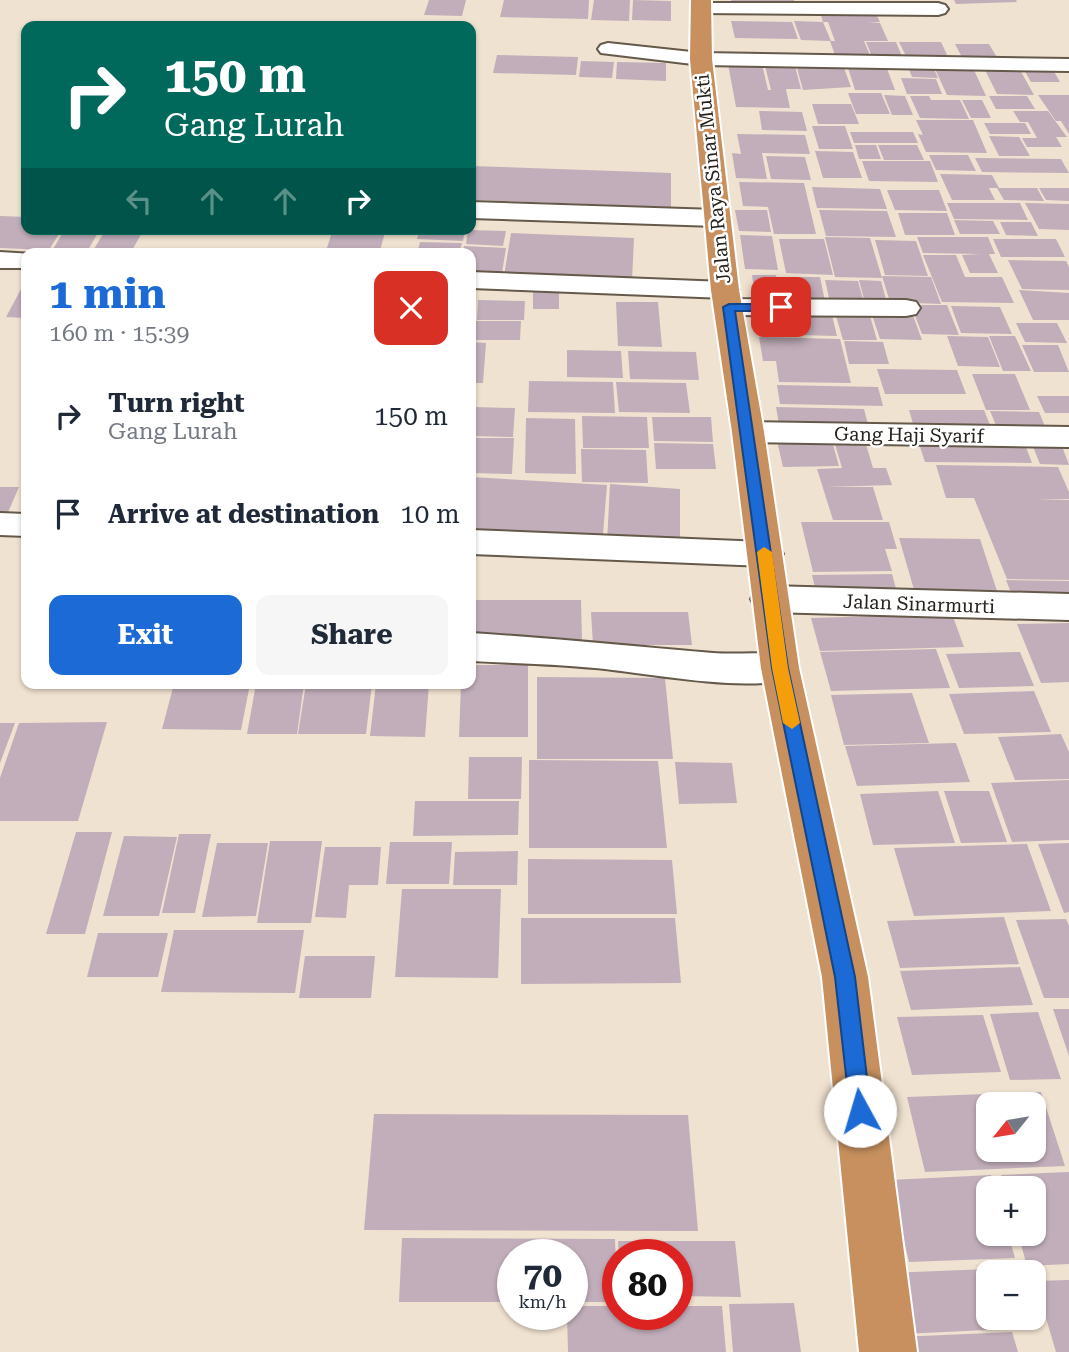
<!DOCTYPE html>
<html lang="en">
<head>
<meta charset="utf-8">
<style>
  body { margin:0; font-family:"Roboto Serif",serif; background:#f6f6f7; color:#1f2937; height:100vh; display:flex; flex-direction:column; font-size:26px; white-space:nowrap }
  * { box-sizing:border-box; margin:0 }
  p { font-size:23px; color:#747a83 }
  .icon { flex:none; width:38px; height:38px; fill:none; stroke:currentColor; stroke-width:2; stroke-linecap:round; stroke-linejoin:round }
  .map { position:relative; flex:1; overflow:hidden }
  .details { position:absolute; left:21px; top:248px; width:455px; height:441px; display:flex; flex-direction:column; background:#fff; border-radius:14px; box-shadow:0 2px 5px #0004 }
  .details>* { flex:none }
  .guide { position:absolute; left:21px; top:21px; width:455px; height:214px; border-radius:14px; box-shadow:0 2px 5px #0004; background:#00695c; color:#fff; overflow:hidden }
  .needle { width:46px; rotate:240deg }
  .tools { position:absolute; left:976px; top:1092px; display:grid; gap:14px }
  .tools a { display:grid; place-items:center; width:70px; height:70px; border-radius:14px; background:#fff; box-shadow:0 2px 5px #0004; font-size:35px }
  .speed { position:absolute; left:497px; top:1239px; display:flex; gap:14px; font-size:35px; font-weight:700; text-align:center }
  .speed>* { display:grid; place-content:center; width:91px; height:91px; border-radius:50%; background:#fff; box-shadow:0 2px 5px #0004; line-height:1 }
  .speed small { font-size:18px; font-weight:400 }
  .speed .limit { border:10px solid #d22; background:#fff; color:#111 }
  .pin { position:absolute; display:grid; place-items:center; width:60px; height:60px; color:#fff; margin:-30px; border-radius:14px; box-shadow:0 4px 10px #0006 }
  .me { position:absolute; width:77px; margin:-38px; rotate:354deg; stroke-linejoin:round; filter:drop-shadow(0 0 5px #0008) }
  .turn { display:flex; align-items:center; gap:24px; height:147px; padding:0 28px; font-size:32px }
  .turn .icon { width:91px; height:91px; stroke-width:2.5 }
  .turn b { display:block; font-size:49px; line-height:60px }
  .lanes { display:flex; align-items:center; height:66px; padding:0 28px; background:#0003; justify-content:center; gap:35px; direction:ltr }
  .lanes .off { opacity:.35 }
  .round { display:grid; place-items:center; flex:none; width:74px; height:74px; border-radius:14px; background:#f6f6f7 }
  .head { display:flex; align-items:center; justify-content:space-between; height:119px; padding:0 28px }
  h1 { font-size:42px; font-weight:700; line-height:52px; color:#1b6ad5 }
  .primary-button { display:flex; gap:14px; margin-top:auto; padding:14px 28px }
  .primary-button a { flex:1; height:80px; border-radius:14px; background:#1b6ad5; color:#fff; font-size:28px; font-weight:700; line-height:80px; text-align:center }
  .primary-button a+a { background:#f6f6f7; color:#1f2937 }
  ul { padding:0; list-style:none }
  li { display:flex; align-items:center; gap:21px; height:98px; padding:0 28px }
  li div { flex:1 }
  li b { display:block; font-size:26px }
  li em { font-style:normal }
  .map>svg:first-child { display:block }
  .building { fill:#c1aeba; fill-rule:evenodd }
  .lines { fill:none; stroke-linecap:round; stroke-linejoin:round }
  .minor-casing { stroke:#65594a; stroke-width:4 }
  .highway-casing { stroke:#fff; stroke-width:4 }
  .minor { fill:#fff; fill-rule:evenodd }
  .highway { fill:#c7905e; fill-rule:evenodd }
  .route { fill:#1b6ad5; stroke:#12458a; stroke-width:2 }
  .slow { fill:#f59e0b }
  .labels { text-anchor:middle; dominant-baseline:central; stroke-width:5; stroke-linejoin:round; paint-order:stroke }
  .street-label { font-size:19px; fill:#26211b; stroke:#fff }
</style>
</head>
<body>
<div class="map">
<svg width="1069" height="1352" viewBox="0 0 1069 1352">
  <rect width="100%" height="100%" fill="#f0e2d0"/>
  <path class="building" d="M429 0H466L462 16 424 15Z
    M504 0H589L588 19 500 17Z
    M594 0H630L629 21 591 20Z
    M633 0 671 1V21L632 20Z
    M731 0H794L795 5 732 4Z
    M954 0H1016L1017 2 956 4Z
    M821 15 877 16 880 22 868 23H880L888 41H864L871 58H836L830 41H835L828 22H823Z
    M731 21 792 22 798 39 735 38Z
    M794 21 823 22 831 41 801 40Z
    M866 42H896L903 59H873Z
    M899 42H941L949 59 907 58Z
    M955 44H989L999 61H964Z
    M497 55 578 57 576 75 493 73Z
    M581 61 614 62 612 78 579 77Z
    M617 62 666 63V81L616 79Z
    M728 64H762L768 90H771L765 66H795L801 89H786L790 108 736 107Z
    M847 65 886 66 895 90H855Z
    M908 67H933L938 78 912 77Z
    M797 68H844L851 87 803 90Z
    M984 68H1019L1034 95 997 94Z
    M1023 68H1052L1060 82H1031Z
    M935 69 974 70 986 96 947 95Z
    M901 78 936 79 942 94H907Z
    M848 93H881L890 114H856Z
    M884 95 905 96 913 115H892Z
    M1038 95H1069V134L1061 121H1056Z
    M910 96H929L931 100H960L969 119 920 118Z
    M989 96H1027L1035 109H996Z
    M962 100H982L991 118H971Z
    M812 104H851L859 124H818Z
    M759 111 802 112 807 131 762 130Z
    M1013 111H1048L1067 137H1056L1062 147H1027L1022 138H1037L1028 122H1020Z
    M916 120H973L987 153 926 152 918 134 923 135Z
    M984 123H1025L1031 134H990Z
    M812 126H845L853 149H819Z
    M850 132H913L918 143H854Z
    M737 134 805 135 810 154 762 153 767 179 736 178 732 153 741 154Z
    M989 136 1019 137 1030 156H999Z
    M855 145H876L881 159H859Z
    M878 145H917L924 160H884Z
    M815 151 853 152 862 178H823Z
    M929 155H968L976 171 936 170Z
    M766 156 805 157 811 180 771 179Z
    M975 158 1061 159 1069 173 982 172Z
    M862 161H930L938 182 869 181Z
    M471 166 671 173V207L471 200Z
    M940 174 992 175 999 188H989L995 200H952Z
    M739 182 804 183 816 234H774L768 207 743 206Z
    M812 187 880 189 887 209 817 208Z
    M997 188H1037L1044 201 1004 200Z
    M1039 188H1069V201L1046 200Z
    M887 190H939L947 211 895 210Z
    M947 203H1020L1028 220 954 219Z
    M1025 203 1069 204V230L1039 229Z
    M735 210H767L771 232 739 231Z
    M819 210 887 211 896 237 826 236Z
    M898 213H947L955 235H905Z
    M0 216 26 217V229H62L49 250 0 248Z
    M954 220 993 221 1000 234H960Z
    M1000 222H1031L1038 236 1006 235Z
    M65 229H100L88 250 53 249Z
    M106 229H144L130 254H91Z
    M333 229H386L379 254H325Z
    M420 229H442L465 230 463 241 417 239Z
    M468 230 506 231 503 246 466 244Z
    M511 233 634 238 632 281 504 276Z
    M740 235 772 236 778 270 745 269Z
    M825 237 870 238 882 278 835 277Z
    M917 237H988L995 254H989L998 273H970L962 255 981 254 923 253Z
    M779 239H824L833 275 786 273Z
    M993 239H1056L1065 257H1001Z
    M875 240 916 241 928 276 885 275Z
    M420 242 462 243 459 254H417Z
    M464 246 506 248 502 273 471 272V254H462Z
    M923 255H956L965 277H1002L1014 303 942 302Z
    M1008 260 1066 261 1069 267V290L1022 289Z
    M752 275H776L782 307H757Z
    M882 276 931 277 941 304 890 302Z
    M781 277H820L826 306 786 305Z
    M26 280V318L6 317Z
    M825 280 858 281 865 307H831Z
    M859 280 881 281 887 303H865Z
    M533 290H559V309H533Z
    M1019 290 1069 293V320H1033Z
    M478 300 525 301 524 320H477Z
    M616 302H658L662 347 618 346Z
    M911 305H947L959 335 922 334Z
    M951 306 1000 307 1012 334 961 333Z
    M834 309H868L877 340H843Z
    M870 309 911 310 922 340 880 339Z
    M755 310 791 311 796 337 759 336Z
    M793 310 831 311 837 336 799 335Z
    M471 321H521L520 340H471Z
    M1016 323H1057L1067 343 1025 342Z
    M947 336 988 337 1000 367 958 366Z
    M989 336H1015L1031 371H1003Z
    M759 337 840 339 851 383 779 382 776 361H763Z
    M844 341 883 342 889 364H849Z
    M471 342 486 343 483 383H471Z
    M1022 345H1058L1069 372H1034Z
    M567 350 621 351 623 378 567 377Z
    M628 351 696 352 699 380 630 379Z
    M877 369 957 370 966 394H885Z
    M972 374H1015L1030 410H986Z
    M529 381 613 382 615 413 528 412Z
    M616 382 686 383 690 413 619 412Z
    M777 385 878 387 883 406 780 404Z
    M1037 396H1069V413H1045Z
    M473 407 515 408 513 437 471 436Z
    M776 407 864 409 870 432 780 430Z
    M909 410H984L994 435 916 434Z
    M990 411 1039 412 1049 436 1000 435Z
    M582 416 647 417 649 448H583Z
    M652 417H711L713 442 654 441Z
    M526 418 575 419 576 474 525 473Z
    M1029 437 1059 438 1069 465 1040 464Z
    M471 438H514L512 474 471 473Z
    M917 438 1023 439 1032 463 925 462Z
    M777 441H832L839 466 783 467Z
    M834 441H865L873 468H886L892 485 826 487H873L883 520H833L817 469 842 468Z
    M654 443 713 444 716 469H656Z
    M581 449 646 450 648 483 582 482Z
    M936 465 1058 467 1069 492V499L1035 500H1069V580L1007 579 974 498H946Z
    M471 477 607 485 602 546 471 537Z
    M610 484 680 489V547L607 543Z
    M0 487H19L6 517H0Z
    M801 522H889L897 549H885L892 571 813 572Z
    M899 538 980 539 998 594 915 593Z
    M892 574 898 596H817L812 575Z
    M1006 580 1069 581V604L1015 603Z
    M471 600H581L582 641 471 642Z
    M591 612H688L692 645H593Z
    M952 614 964 647 820 651 811 618Z
    M1069 623V682L1041 683 1017 624Z
    M936 649 950 688 831 691 820 652Z
    M1020 652 1034 686 959 688 946 654Z
    M471 665H528V737H459L461 684H471Z
    M537 677 665 678 673 759H537Z
    M174 684H250L241 730 162 729Z
    M256 684H304L297 734H247Z
    M306 684H372L366 734H298Z
    M376 684H429L425 737 370 736Z
    M1034 691 1051 732 964 734 949 694Z
    M912 693 929 743 844 745 831 695Z
    M107 722 78 821H0V778L19 723Z
    M0 723H15L0 763Z
    M1061 734 1069 752V779L1015 780 998 737Z
    M956 743 970 782 857 786 845 746Z
    M469 757H522L521 799H468Z
    M529 760 658 761 667 848H529Z
    M675 762 732 763 737 803 679 804Z
    M1069 780V840L1012 842 991 783Z
    M938 791 955 843 873 845 860 794Z
    M944 791H989L1007 842 961 843Z
    M415 801H519L518 835 413 836Z
    M76 832H112L85 934H46Z
    M179 834H211L195 913H162Z
    M124 836 177 837 159 916H103Z
    M270 841H322L311 923H257Z
    M390 842H452L449 884H386Z
    M217 843H268L256 916 202 917Z
    M1069 843V912L1064 913 1038 844Z
    M1027 844 1051 911 914 916 894 848Z
    M325 847H381L378 885H349L346 918 315 917Z
    M518 851 517 885H453L455 852Z
    M528 859 672 860 677 914H528Z
    M402 889H501L498 978 395 977Z
    M1004 917 1019 964 900 968 887 921Z
    M521 918H675L681 983 521 984Z
    M1066 919 1069 926V998H1044L1016 920Z
    M174 930H304L295 993 161 992Z
    M98 933H168L158 977H87Z
    M305 956H375L371 998H299Z
    M1020 967 1033 1005 911 1010 900 971Z
    M1053 1009H1069V1056Z
    M1038 1012 1061 1079 1010 1080 990 1014Z
    M983 1015 1001 1072 912 1075 897 1017Z
    M1041 1092 1065 1166 925 1172 907 1097ZM989 1104H1034V1150H989Z
    M374 1114 688 1115 698 1231 364 1230Z
    M1069 1172V1264L1027 1266 1018 1234H1034V1188H1005L1001 1175Z
    M991 1175 995 1188H989V1234H1008L1015 1258 909 1262 890 1180Z
    M402 1238 615 1239 617 1302H572V1255H513V1302H399Z
    M618 1241H735L741 1297 677 1296V1255H619Z
    M1013 1268 1014 1272H989V1318H1026L1029 1328 903 1334 888 1273Z
    M1069 1280V1352H1056L1035 1281Z
    M794 1303 801 1352H733L729 1304Z
    M572 1306H618V1314H677V1306H722L726 1352H568L567 1314H572Z
    M1012 1332 1018 1352H901L898 1337Z"/>
  <g class="lines">
    <g class="minor-casing">
      <path id="minor" d="M702 3H938L945 5 948 9 945 13 938 15 695 13 692 9 695 5Z
        M608 43 701 53 1069 59V71L701 65 601 53 598 49 601 45Z
        M471 202 716 210 725 213 729 218 725 223 716 226 471 218Z
        M0 252 33 254H26V268H0Z
        M471 272 725 282 735 284 739 290 735 296 725 298 471 288Z
        M728 299 906 300 916 302 920 308 916 314 906 316 728 315 718 313 714 307 718 301Z
        M748 422 1069 427V447L748 442 737 439 732 432 737 425Z
        M0 513 26 514V536L0 535Z
        M471 530 765 542 777 546 783 554 777 562 765 566 471 554Z
        M769 586 1069 594V620L769 612 756 608 751 599 756 590Z
        M471 633C552 638 632 646 713 653 740 655 768 650 794 658L799 668 794 678C745 693 648 673 595 668 554 664 512 663 471 661Z"/>
    </g>
    <g class="highway-casing">
      <path id="highway" d="M691 0H711L712 59 739 290 764 432 799 668 868 977 917 1352H859L822 977 761 668 732 432 711 290 690 59Z"/>
    </g>
    <use href="#minor" class="minor"/>
    <use href="#highway" class="highway"/>
  </g>
  <path class="route" d="M729 304H781L787 307 781 311H735L788 668 855 977 871 1111 868 1118 860 1121 853 1118 850 1111 835 977 772 668 723 307Z"/>
  <path class="slow" d="M764 547 772 552 788 668 800 723 792 729 783 723 772 668 757 552Z"/>
  <g class="labels">
    <g class="street-label">
      <text transform="translate(713 179) rotate(-96)">Jalan Raya Sinar Mukti</text>
      <text transform="translate(909 435) rotate(1)">Gang Haji Syarif</text>
      <text transform="translate(919 604) rotate(2)">Jalan Sinarmurti</text>
    </g>
  </g>
</svg>
<div class="tools">
<a><svg class="needle" viewBox="-14 -14 28 28"><path d="M0-13l5 13h-10z" fill="#e53935"/><path d="M0 13l5-13h-10z" fill="#747a83"/></svg></a>
<a>+</a>
<a>−</a>
</div>
<div class="speed"><div>70<small>km/h</small></div><div class="limit">80</div></div>
<div class="pin" style="left:781px;top:307px;background:#d93025"><svg class="icon" aria-label="arrive" viewBox="0 0 24 24"><path d="M6 21V4h12l-3 4 3 4H6"/></svg></div>
<svg class="me" style="left:860px;top:1111px" viewBox="-20 -20 40 40"><circle r="19" fill="#fff"/><path d="M0-13L10 11 0 6-10 11z" fill="#1b6ad5"/></svg>
<div class="guide">
<div class="turn"><svg class="icon" aria-label="right" viewBox="0 0 24 24"><path d="M7 20v-9h11M14 6l5 5-5 5"/></svg><div><b>150 m</b>Gang Lurah</div></div>
<div class="lanes"><svg class="icon off" aria-label="left" viewBox="0 0 24 24"><path d="M17 20v-9H6M10 6l-5 5 5 5"/></svg><svg class="icon off" aria-label="ahead" viewBox="0 0 24 24"><path d="M12 20V5M6 11l6-6 6 6"/></svg><svg class="icon off" aria-label="ahead" viewBox="0 0 24 24"><path d="M12 20V5M6 11l6-6 6 6"/></svg><svg class="icon" aria-label="right" viewBox="0 0 24 24"><path d="M7 20v-9h11M14 6l5 5-5 5"/></svg></div>
</div>
<section class="details">
<div class="head"><div><h1>1 min</h1><p>160 m · 15:39</p></div><a class="round" style="background:#d93025;color:#fff"><svg class="icon" aria-label="close" viewBox="0 0 24 24"><path d="M6 6l12 12M18 6L6 18"/></svg></a></div>
<ul>
<li><svg class="icon" aria-label="right" viewBox="0 0 24 24"><path d="M7 20v-9h11M14 6l5 5-5 5"/></svg><div><b>Turn right</b><p>Gang Lurah</p></div><em>150 m</em></li>
<li><svg class="icon" aria-label="arrive" viewBox="0 0 24 24"><path d="M6 21V4h12l-3 4 3 4H6"/></svg><div><b>Arrive at destination</b></div><em>10 m</em></li>
</ul>
<div class="primary-button"><a>Exit</a><a>Share</a></div>
</section>
</div>
</body>
</html>
